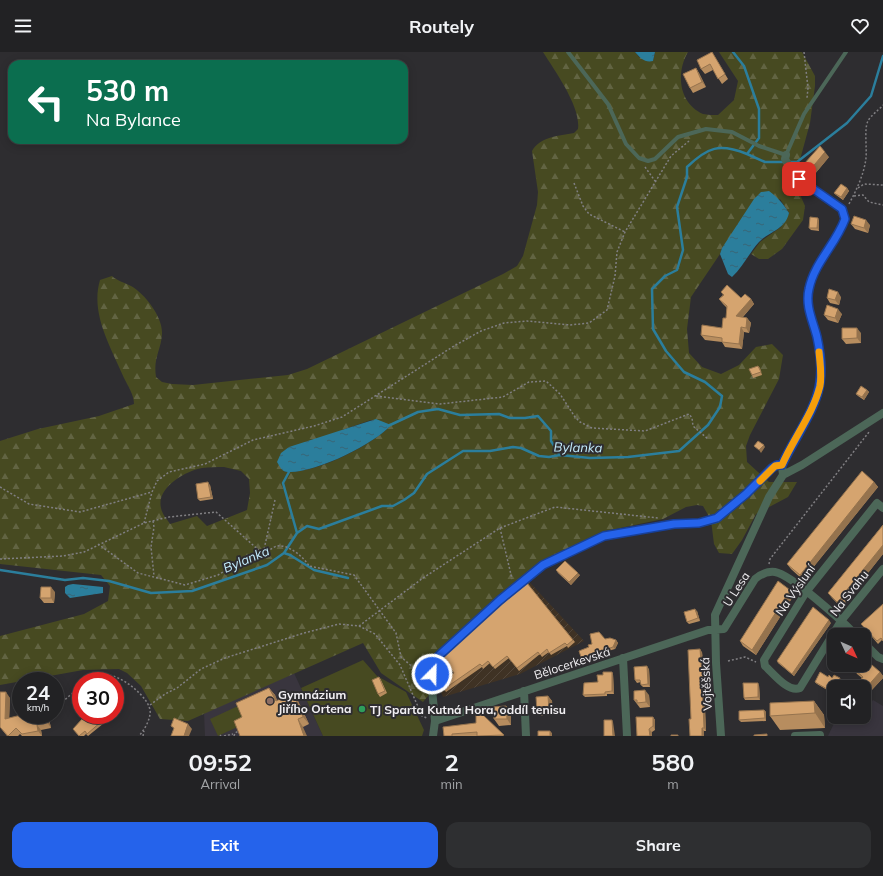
<!DOCTYPE html>
<html lang="en">
<head>
<meta charset="utf-8">
<style>
  body { margin:0; font-family:Mulish,sans-serif; background:#2e2f31; color:#f1f3f6; height:100vh; display:flex; flex-direction:column; font-size:15px; white-space:nowrap }
  * { box-sizing:border-box; margin:0 }
  p { font-size:13px; color:#a2a4a6 }
  .icon { flex:none; width:22px; height:22px; fill:none; stroke:currentColor; stroke-width:2; stroke-linecap:round; stroke-linejoin:round }
  .map { position:relative; height:684px; overflow:hidden }
  .side { display:flex; flex-direction:column; background:#222224; flex:1 }
  .side>* { flex:none }
  .hud { position:absolute; left:8px; top:8px; width:400px; height:84px; border-radius:12px; box-shadow:0 2px 10px #0003,0 0 0 1px #3f3f41; background:#0b6e4f; color:#fff; overflow:hidden }
  .needle { width:26px; rotate:134deg }
  .fabs { position:absolute; left:827px; top:576px; display:grid; gap:8px }
  .fabs a { display:grid; place-items:center; width:44px; height:44px; border-radius:8px; background:#222224; box-shadow:0 2px 10px #0003,0 0 0 1px #3f3f41; font-size:20px }
  .speed { position:absolute; left:12px; top:620px; display:flex; gap:8px; font-size:20px; font-weight:700; text-align:center }
  .speed>* { display:grid; place-content:center; width:52px; height:52px; border-radius:50%; background:#222224; box-shadow:0 2px 10px #0003,0 0 0 1px #3f3f41; line-height:1 }
  .speed small { font-size:10px; font-weight:400 }
  .speed .limit { border:6px solid #d22; background:#fff; color:#111 }
  .pin { position:absolute; display:grid; place-items:center; width:34px; height:34px; color:#fff; margin:-17px; border-radius:8px; box-shadow:0 2px 6px #0006 }
  .me { position:absolute; width:44px; margin:-22px; rotate:23deg; stroke-linejoin:round; filter:drop-shadow(0 0 3px #0008) }
  .turn { display:flex; align-items:center; gap:14px; height:84px; padding:0 12px; font-size:18px }
  .turn .icon { width:52px; height:52px; stroke-width:2.5 }
  .turn b { display:block; font-size:28px; line-height:34px }
  .eta { display:flex; justify-content:space-evenly; align-items:center; height:68px; text-align:center }
  .eta b { font-size:24px; font-weight:700; line-height:28px }
  .primary-button { display:flex; gap:8px; margin-top:auto; padding:8px 12px }
  .primary-button a { flex:1; height:46px; border-radius:12px; background:#2563eb; color:#fff; font-size:16px; font-weight:700; line-height:46px; text-align:center }
  .primary-button a+a { background:#2e2f31; color:#f1f3f6 }
  header { display:flex; justify-content:space-between; align-items:center; height:52px; padding:0 12px; background:#222224; font-size:18px; font-weight:700 }
  .map>svg:first-child { display:block }
  .industrial { fill:url(#industrial-furrows) }
  .built { fill:#39353e }
  .forest { fill:url(#forest-firs); fill-rule:evenodd }
  .park { fill:#474a21 }
  .water { fill:url(#water-ripples) }
  .lines { fill:none; stroke-linecap:round; stroke-linejoin:round }
  .stream { stroke:#2b7e9c; stroke-width:2.5 }
  .path { stroke:#807f82; stroke-width:1.5; stroke-dasharray:2 2; stroke-linecap:butt }
  .service { stroke:#4c6758; stroke-width:4 }
  .minor { stroke:#4c6758; stroke-width:8 }
  .wall { fill:#b78d5f }
  .shaded-wall { fill:#95734e }
  .building { fill:#d5a46f; stroke:#95734e }
  .route-casing { stroke:#184099; stroke-width:10 }
  .route { stroke:#2563eb; stroke-width:7 }
  .slow { stroke:#f59e0b; stroke-width:7 }
  .education-dot { fill:#8d6e63; stroke:#2e2d30; stroke-width:1.5 }
  .leisure-dot { fill:#2e9e5b; stroke:#2e2d30; stroke-width:1.5 }
  .labels { text-anchor:middle; dominant-baseline:central; stroke-width:4; stroke-linejoin:round; paint-order:stroke }
  .street-label { font-size:12px; fill:#f1eff2; stroke:#2e2d30 }
  .poi-label { font-size:12px; font-weight:bold; fill:#f1eff2; stroke:#2e2d30; text-anchor:start }
  .water-label { font-size:13px; font-style:italic; fill:#c3ecfd; stroke:#2e2d30 }
</style>
</head>
<body>
<header><svg class="icon" aria-label="menu" viewBox="0 0 24 24"><path d="M4 6h16M4 12h16M4 18h16"/></svg>Routely<svg class="icon" aria-label="heart" viewBox="0 0 24 24"><path d="M12 20l-8-8c-3-5 5-10 8-4 3-6 11-1 8 4z"/></svg></header>
<div class="map">
<svg width="883" height="684" viewBox="0 0 883 684">
  <defs>
    <pattern id="industrial-furrows" width="10" height="10" patternUnits="userSpaceOnUse"><rect width="10" height="10" fill="#3f3224"/><path d="M-1 1l2-2M0 10L10 0M9 11l2-2" fill="none" stroke="#52463a"/></pattern>
    <pattern id="forest-firs" width="22" height="20" patternUnits="userSpaceOnUse"><rect width="22" height="20" fill="#474a21"/><path d="M5 1l3.5 6h-7zM16 11l3.5 6h-7z" fill="#626442"/></pattern>
    <pattern id="water-ripples" width="26" height="14" patternUnits="userSpaceOnUse"><rect width="26" height="14" fill="#2b7e9c"/><path d="M2 4q2-2 4 0t4 0M15 11q2-2 4 0t4 0" fill="none" stroke="#386677"/></pattern>
  </defs>
  <rect width="100%" height="100%" fill="#2e2d30"/>
  <path class="industrial" d="M522 522 584 589 520 622 443 645 428 610Z"/>
  <path class="built" d="M294 621 323 684H205L204 661Z
    M873 648 883 654V684H828L837 665H864V659Z"/>
  <path class="forest" d="M543 0H635L639 5 653 9 655 0H688C676 20 678 51 703 62 707 63 714 63 718 63L734 48 738 29 719 0H802L815 24V34L810 71 798 115V138L805 154 803 168 782 197 768 207H759L751 202 760 190 781 175 789 161 780 147 722 196 720 202 691 245 687 277 689 301 702 315 721 322 739 313 756 295 772 292 783 303 779 327 750 383 746 394 747 410 769 430H797L788 445 756 462 742 488 732 502 719 501 714 492 711 468 703 454 697 453 686 455 663 467 606 479 510 537 439 598 444 625 423 650 381 621 363 591 188 669 160 667 141 634 127 621 119 617 83 618 0 633V584L84 562 108 549 110 534 101 523 0 512V389L38 377 99 364 134 352C134 343 128 334 124 326 111 295 90 262 100 228L112 224C117 229 124 230 131 234 145 242 163 265 162 282 161 299 153 305 156 325L162 330 172 332 193 333 288 323 307 317 503 222 517 214 523 204 537 153 538 140 532 99C541 84 559 84 574 81L578 77C581 55 555 19 543 0ZM371 368 391 373C375 392 308 426 283 419L345 377ZM224 415 241 419 249 427 250 441 247 458 207 474 197 464 170 472C167 467 162 462 161 456 156 436 185 419 202 416 209 415 217 415 224 415Z"/>
  <path class="park" d="M363 608 377 624 406 640 424 678 422 684H323L301 636Z
    M238 654 246 671 218 684 210 667Z"/>
  <path class="water" d="M635 0H655L653 9C645 11 640 6 635 0Z
    M769 139C777 145 783 151 789 161 785 178 770 179 759 190 749 201 743 215 732 225L728 222 720 202 722 196 754 147 761 140Z
    M376 367 391 373C375 392 313 422 288 420 282 420 280 415 277 410L281 401 289 395Z
    M73 532 103 535V541L70 546 65 541V535L68 533Z"/>
  <g class="lines">
    <path class="stream" d="M747 102 765 110H797L847 71 871 44 883 4
      M388 374 418 360 438 357 460 363 499 362 510 366H525L538 364 551 379V389L560 403
      M290 418 283 431 297 481
      M284 501 290 503 314 518 348 526
      M0 518 65 528 83 526 109 529 151 541 192 539 267 513 284 501 297 481 307 474 319 477 382 454H393L404 448 414 441 427 422 463 399H490L513 395 521 396 539 404 549 405 560 403 590 406 628 405 679 399 708 373 720 355 722 344 705 330 684 320 666 299 653 277 652 237 665 224 677 218 683 198 677 155 687 125V115C708 95 719 91 747 102L759 86V57L744 14 733 0"/>
    <path class="path" d="M804 0 808 36 807 46
      M645 115 655 129
      M574 131 583 154 589 162 625 180
      M858 136 864 132 883 133
      M854 144 863 143 869 150 883 153
      M849 152C857 137 864 122 866 106 867 96 864 76 868 69 871 63 878 59 883 53
      M376 344 440 352 503 345 529 330 546 329 560 342 575 365 580 370 592 376 645 379 689 362 692 366 693 374 708 387
      M0 435 29 452 80 460 152 440
      M275 448 263 502C267 500 273 495 277 494 288 492 304 505 309 514L354 523 396 581 401 605 422 623
      M153 469 154 475 151 495 154 524
      M144 471 152 440 157 429 169 420 205 412 253 388 314 374 342 365 454 294 481 279 504 271 527 269 570 273 589 271 607 258 615 224 617 200 625 180 671 104 689 89
      M500 476 512 527
      M0 507 63 504 84 500 144 471 169 465 216 460 263 502 252 503 218 523 185 533 138 521 98 492
      M769 512 770 507 869 380
      M359 574 423 526 500 476 555 455 658 466
      M728 609 745 605 756 610
      M87 629C91 626 99 623 105 623 119 621 153 647 150 662 149 670 144 678 139 684
      M55 653 61 651 81 634
      M150 653 165 642 177 636 201 617 225 606 304 581 339 572 359 574 375 582 400 613 422 664 427 666
      M220 683 221 684
      M143 684 144 679
      M224 684 233 682
      M234 684 235 681 240 678"/>
    <path class="service" d="M568 0 608 52 626 92 639 106 648 109 655 107 678 85 706 77 732 80 759 94 786 103 804 62 846 0"/>
    <path class="minor" d="M782 413C793 388 817 357 820 330 822 316 820 299 817 285 813 269 805 254 809 237 814 211 836 192 845 167L842 157C822 141 797 131 785 107L786 103
      M783 423 802 413 883 361
      M883 456 877 451 806 540 764 608 765 614C773 621 788 641 800 636L841 569 883 517
      M864 591 878 605 883 607
      M623 606 627 684
      M524 639 526 684
      M435 669 708 578 724 577 755 527C761 522 767 519 775 520 792 523 842 569 856 583
      M433 684 435 669 431 626 433 609 500 548 543 513 604 484 675 472 699 471 717 467 746 442 772 416 777 413H782
      M721 684 716 611 715 563 769 445 783 423 782 413
      M795 684 820 683"/>
  </g>
  <path class="wall" d="M712 0 728 27 722 32 713 18 705 22 701 17Z
    M696 16 699 21 706 35 693 41 690 36Z
    M829 105 814 123 808 117 804 112Z
    M847 136 849 139 843 148 836 143 834 141Z
    M819 168V179L811 178 809 176Z
    M851 172 870 173 868 181 855 177Z
    M721 240 741 246 751 247 754 252 743 265 747 266 751 271 749 281 744 280 742 297 725 295 722 290 705 288 701 283 722 276 726 266 727 256 723 252 719 247 723 243Z
    M841 245 839 253 830 251 827 246Z
    M842 262 838 271 828 268 824 263Z
    M861 281V291L846 292 842 287Z
    M758 314 760 316 762 323 753 326 752 323Z
    M867 338 869 340 864 348 858 344 856 342Z
    M874 430 878 435 803 528 791 517 787 512Z
    M210 433 213 447 200 449 198 447Z
    M883 473V502L849 545 850 546 841 555 832 546 828 541Z
    M556 518 580 523 571 533 558 521Z
    M527 531 575 590 568 596 567 594 551 603 549 600 542 605 540 602 519 619 509 606 495 617 490 611 483 617 482 615 446 640 439 630 454 621Z
    M790 538 794 543 756 603 743 594 740 589Z
    M55 540 54 551H44L40 546Z
    M883 552V589L882 588 878 592 861 572Z
    M697 559 700 569 689 572 687 570Z
    M831 571 794 624 778 611 777 609Z
    M605 587 616 588 618 591 615 597 605 600 606 602 584 610 582 608Z
    M834 595V607L830 601Z
    M702 600 704 622H706L708 625 709 633 704 634 706 679H704V684L691 667Z
    M649 617 650 635H643L641 633V630L637 631 635 628Z
    M854 617 880 620 883 624V626L869 641 864 637V635H862L859 630 862 626 857 622Z
    M612 620 613 622 614 642H607V644L585 645 583 643 598 630 603 623Z
    M379 625 381 628 387 641 380 645 378 642Z
    M828 625 832 626 841 629 838 635H834V642L817 632 815 630Z
    M759 633 760 648H745L744 646Z
    M269 636 275 643 277 649H298L309 672 303 675 242 665Z
    M0 640 10 646 9 666 48 663 51 676 41 678 42 684H22L20 682 18 684H7L0 675Z
    M649 643 650 655 640 656 634 648Z
    M548 644 552 649 553 663 541 664 537 659Z
    M814 649 824 663 825 676 780 678 770 664Z
    M115 652 120 658 115 662Z
    M506 654 511 661V673L499 674 494 667Z
    M764 658 766 660V669L741 670 739 668Z
    M87 663H114L88 684 86 682 84 684H79L85 664Z
    M483 663 504 684H444L476 671Z
    M653 665 655 668V678L652 680 637 684Z"/>
  <path class="shaded-wall" d="M696 16 699 21 706 35 702 30Z
    M825 100 829 105 814 123 810 118Z
    M847 136 849 139 843 148 841 145Z
    M818 166 819 168V179L817 176Z
    M866 168 870 173 868 181 864 176Z
    M838 240 841 245 839 253 835 248Z
    M751 247 754 252 739 269 736 264Z
    M838 257 842 262 838 271 835 266Z
    M747 266 751 271 749 281 746 276Z
    M741 275 744 280 742 297 739 292Z
    M857 276 861 281V291L857 286Z
    M867 338 869 340 864 348 862 345Z
    M764 393 765 395 761 401 759 398Z
    M208 430 210 433 213 447 211 445Z
    M874 430 878 435 803 528 800 523Z
    M883 493V502L849 545 845 540Z
    M578 521 580 523 571 533 569 530Z
    M51 535 55 540 54 551 51 546Z
    M790 538 794 543 756 603 752 598Z
    M695 557 697 559 700 569 698 566Z
    M829 568 831 571 794 624 792 622Z
    M616 588 618 591 615 597 613 595Z
    M700 597 702 600 704 625 702 623Z
    M647 614 649 617 650 635 648 632Z
    M612 620 613 622 614 642 612 639Z
    M880 620 883 624V626L869 641 866 636Z
    M706 622 708 625 709 633 707 630Z
    M840 626 841 629 838 635H835Z
    M702 631 704 634 706 679 704 676Z
    M758 631 759 633 760 648 758 645Z
    M269 636 275 643 281 657 276 649Z
    M834 636V642L832 640Z
    M645 638 649 643 650 655 646 650Z
    M6 640 10 646 9 673 5 667Z
    M293 641 298 649 309 672 303 665Z
    M548 644 552 649 553 663 549 658Z
    M814 649 824 663 825 676 815 661Z
    M506 654 511 661V673L507 667Z
    M764 658 766 660V669L765 666Z
    M45 663H48L51 676 47 670Z
    M653 665 655 668V678L653 674Z
    M298 667 303 675 307 684H304Z
    M612 668 613 670 615 684H613Z
    M188 672 192 677 189 684H184Z
    M37 673 41 678 42 684 38 679Z
    M702 676 704 679V684H702Z
    M649 677 652 680V684H650Z
    M550 679 552 681V684H550Z"/>
  <path class="building" d="M712 0 725 22 718 27 710 12 701 17 697 8Z
    M696 16 702 30 690 36 683 22Z
    M820 94 825 100 810 118 804 112Z
    M841 132 847 136 841 145 834 141Z
    M854 164 866 168 864 176 851 172Z
    M810 165 818 166 817 176H809Z
    M727 233 741 246 745 242 751 247 736 264 747 266 746 276 741 275 739 292 722 290V286L701 283 702 273 722 276 723 266H726L727 254 719 247 724 243 721 240Z
    M829 237 838 240 835 248 827 246Z
    M827 253 838 257 835 266 824 263Z
    M842 276H857V286L842 287Z
    M758 314 761 320 752 323 749 317Z
    M861 334 867 338 862 345 856 342Z
    M758 389 764 393 759 398 754 394Z
    M862 419 874 430 800 523 787 512Z
    M208 430 211 445 198 447 196 432Z
    M883 473V493L845 540 846 541 837 550 828 541Z
    M565 509 578 521 569 530 556 518Z
    M778 529 790 538 752 598 740 589Z
    M527 531 573 588 567 593 565 591 549 601 547 597 540 603 538 600 517 616 507 604 493 615 488 609 482 614 480 612 444 637 439 630 454 621 442 605 492 559Z
    M41 535H51V546H40Z
    M883 552V589L881 586 877 589 861 572Z
    M813 555 829 568 792 622 777 609Z
    M695 557 698 566 687 570 684 560Z
    M599 580 605 587 610 586 616 588 613 595 604 598V600L582 608 579 599 589 595 588 593 592 592 590 582Z
    M834 595V604L830 601Z
    M700 597 702 623 706 622 707 630 702 631 704 676H702V684H690L689 667H691L688 598Z
    M864 606 880 620 866 636 859 630 863 625 854 617 857 613H864Z
    M647 614 648 632 641 633 640 628H635L634 615Z
    M603 620H612V639L605 640V642L583 643 584 631 598 630 597 623H603Z
    M820 620 828 625 829 623 832 626 834 623 840 626 835 635H834L832 640 815 630Z
    M379 625 385 639 378 642 372 628Z
    M743 631H758V645L744 646Z
    M269 636 276 649 293 641 303 665 298 667 304 684H240L234 669 242 665 236 651Z
    M645 638 646 650 637 651V648H634V639Z
    M0 640H6L5 667 21 663H45L47 670 37 673 38 679 22 682 16 676 8 684 0 675Z
    M548 644 549 658 537 659 536 645Z
    M814 649 815 661 770 664V651Z
    M115 652 118 656 115 658Z
    M506 654 507 667H494L493 655Z
    M764 658 765 666 739 668V659Z
    M81 663 85 664 87 663H109L87 682 85 679 79 684 73 677 82 667Z
    M476 663H483L504 683 477 684V680L452 682V684H444L443 675 476 671Z
    M636 665H653V674L649 677 650 684H637Z
    M174 666 188 672 184 684H171L174 676 171 674Z
    M604 668H612L613 684H604Z
    M538 679H550V684H538Z
    M767 682V684H754V683Z
    M671 683H678V684H671Z"/>
  <g class="lines">
    <g class="route-casing">
      <path id="route" d="M432 622 433 609 500 548 543 513 604 484 674 472 699 471 717 466 746 442 772 416 777 413H782C793 388 817 357 820 330 822 316 820 299 817 285 813 269 805 254 809 237 814 211 836 192 845 167L842 157 799 127"/>
    </g>
    <use href="#route" class="route"/>
    <path class="slow" d="M760 429 775 414 782 413C793 387 813 362 820 334 822 323 820 311 819 300"/>
  </g>
  <circle class="education-dot" cx="270" cy="649" r="4"/>
  <circle class="leisure-dot" cx="362" cy="657" r="4"/>
  <g class="labels">
    <g class="street-label">
      <text transform="translate(736 537) rotate(-57)">U Lesa</text>
      <text transform="translate(795 538) rotate(-55)">Na Výsluní</text>
      <text transform="translate(849 541) rotate(-52)">Na Svahu</text>
      <text transform="translate(572 611) rotate(-18)">Bělocerkevská</text>
      <text transform="translate(706 632) rotate(-93)">Vojtěšská</text>
    </g>
    <g class="poi-label">
      <text x="278" y="642">Gymnázium<tspan x="278" dy="14">Jiřího Ortena</tspan></text>
      <text x="370" y="657">TJ Sparta Kutná Hora, oddíl tenisu</text>
    </g>
    <g class="water-label">
      <text transform="translate(578 395) rotate(1)">Bylanka</text>
      <text transform="translate(246 507) rotate(-23)">Bylanka</text>
    </g>
  </g>
</svg>
<div class="fabs">
<a><svg class="needle" viewBox="-14 -14 28 28"><path d="M0-13l5 13h-10z" fill="#e53935"/><path d="M0 13l5-13h-10z" fill="#a2a4a6"/></svg></a>
<a><svg class="icon" aria-label="sound" viewBox="0 0 24 24"><path d="M4 9h4l5-4v14l-5-4H4zM17 9q2 3 0 6"/></svg></a>
</div>
<div class="speed"><div>24<small>km/h</small></div><div class="limit">30</div></div>
<div class="pin" style="left:799px;top:127px;background:#d93025"><svg class="icon" aria-label="arrive" viewBox="0 0 24 24"><path d="M6 21V4h12l-3 4 3 4H6"/></svg></div>
<svg class="me" style="left:432px;top:622px" viewBox="-20 -20 40 40"><circle r="17" fill="#2563eb" stroke="#fff" stroke-width="3"/><path d="M0-11L8 9 0 5-8 9z" fill="#fff"/></svg>
<div class="hud">
<div class="turn"><svg class="icon" aria-label="left" viewBox="0 0 24 24"><path d="M17 20v-9H6M10 6l-5 5 5 5"/></svg><div><b>530 m</b>Na Bylance</div></div>
</div>
</div>
<section class="side">
<div class="eta">
<div><b>09:52</b><p>Arrival</p></div>
<div><b>2</b><p>min</p></div>
<div><b>580</b><p>m</p></div>
</div>
<div class="primary-button"><a>Exit</a><a>Share</a></div>
</section>
</body>
</html>
